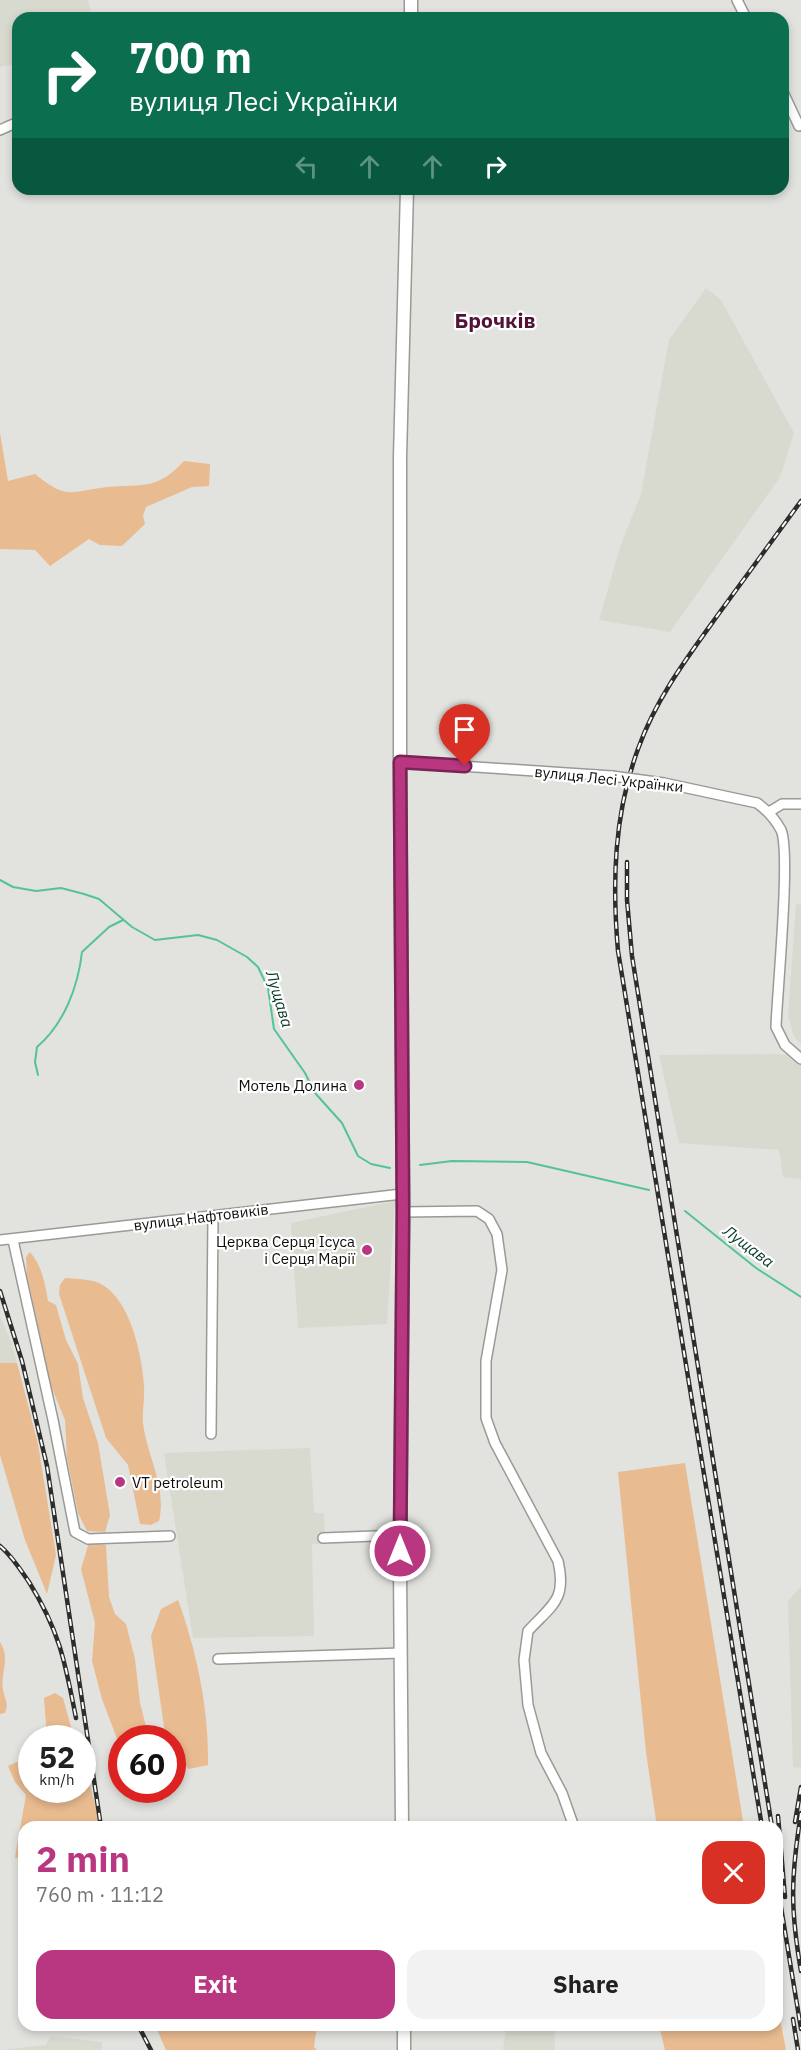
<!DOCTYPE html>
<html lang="en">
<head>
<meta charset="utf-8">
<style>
  body { margin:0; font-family:"IBM Plex Sans",sans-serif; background:#f2f2f2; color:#202124; height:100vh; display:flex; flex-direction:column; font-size:22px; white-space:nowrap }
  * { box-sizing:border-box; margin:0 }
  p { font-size:20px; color:#757577 }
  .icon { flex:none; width:33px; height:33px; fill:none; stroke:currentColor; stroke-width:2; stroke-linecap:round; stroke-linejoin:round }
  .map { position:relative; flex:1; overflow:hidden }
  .drawer { position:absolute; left:18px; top:1821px; width:765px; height:210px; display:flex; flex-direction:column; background:#fff; border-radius:18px; box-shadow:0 3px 9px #0003 }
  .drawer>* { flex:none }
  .banner { position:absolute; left:12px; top:12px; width:777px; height:183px; border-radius:18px; box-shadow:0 3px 9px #0003; background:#0b6e4f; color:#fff; overflow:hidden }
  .speed { position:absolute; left:18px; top:1725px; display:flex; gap:12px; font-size:30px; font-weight:700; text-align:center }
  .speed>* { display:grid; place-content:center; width:78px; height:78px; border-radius:50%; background:#fff; box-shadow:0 3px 9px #0003; line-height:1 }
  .speed small { font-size:15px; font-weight:400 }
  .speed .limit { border:9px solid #d22; background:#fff; color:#111 }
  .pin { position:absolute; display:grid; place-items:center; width:51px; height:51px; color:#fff; margin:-62px -26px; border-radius:50% 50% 50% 0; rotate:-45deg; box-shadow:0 0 6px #0007 }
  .pin .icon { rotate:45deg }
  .me { position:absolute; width:66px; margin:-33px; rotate:0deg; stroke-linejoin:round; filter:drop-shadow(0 0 4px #0008) }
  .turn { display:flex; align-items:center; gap:21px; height:126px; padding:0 18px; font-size:27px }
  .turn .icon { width:78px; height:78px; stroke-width:2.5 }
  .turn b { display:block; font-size:42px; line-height:51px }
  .lanes { display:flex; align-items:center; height:57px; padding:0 18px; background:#0003; justify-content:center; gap:30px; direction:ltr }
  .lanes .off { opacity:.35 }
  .round { display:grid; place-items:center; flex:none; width:63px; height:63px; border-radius:18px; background:#f2f2f2 }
  .overview { display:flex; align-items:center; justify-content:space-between; height:102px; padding:0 18px }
  h1 { font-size:36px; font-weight:800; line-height:45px; color:#b93781 }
  .cta { display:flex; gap:12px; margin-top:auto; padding:12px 18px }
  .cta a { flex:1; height:69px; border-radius:18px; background:#b93781; color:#fff; font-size:24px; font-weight:800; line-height:69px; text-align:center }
  .cta a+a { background:#f2f2f2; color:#202124 }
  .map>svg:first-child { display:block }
  .built { fill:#d8dacf }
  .green { fill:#e9bb90 }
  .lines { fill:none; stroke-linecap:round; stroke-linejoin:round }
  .stream { stroke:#55c398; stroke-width:2 }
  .minor-casing { stroke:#999a96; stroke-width:12 }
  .major-casing { stroke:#999a96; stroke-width:15 }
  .minor { stroke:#fff; stroke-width:9 }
  .major { stroke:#fff; stroke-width:12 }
  .rail-casing { stroke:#2d2d2c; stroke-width:4.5 }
  .rail { stroke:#fff; stroke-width:2; stroke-dasharray:7; stroke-linecap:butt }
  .minor-bridge-casing { stroke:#999a96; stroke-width:12; stroke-linecap:butt }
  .minor-bridge { stroke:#fff; stroke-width:9 }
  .route-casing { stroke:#782454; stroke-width:15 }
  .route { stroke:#b93781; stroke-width:10 }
  .poi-dot { fill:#b93781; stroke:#fff; stroke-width:2 }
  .labels { text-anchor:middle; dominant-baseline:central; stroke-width:4.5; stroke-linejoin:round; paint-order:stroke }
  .street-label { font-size:15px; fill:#0c0c0b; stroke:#fff }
  .poi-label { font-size:15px; fill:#0c0c0b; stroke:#fff; text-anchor:end }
  .water-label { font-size:16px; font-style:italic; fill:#083a29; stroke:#fff }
  .district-label { font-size:21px; font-weight:bold; fill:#511336; stroke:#fff }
</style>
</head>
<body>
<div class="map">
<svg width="801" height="2050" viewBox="0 0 801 2050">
  <rect width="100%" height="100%" fill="#e2e2df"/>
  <path class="built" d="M0 0H88L92 18H18V63L0 67Z
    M706 288 721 300 794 433 780 477 670 632 599 620 620 547 641 494 669 340Z
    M796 904 801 905V1044L794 1037 788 1016Z
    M778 1054 801 1057V1179L783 1177 779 1150 679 1143 659 1055Z
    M395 1201 387 1324 298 1328 291 1223Z
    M0 1316 11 1342 32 1417H0Z
    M310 1448 314 1513H324L325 1544H312L314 1636 193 1638 164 1453Z
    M801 1586V1768L793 1767 788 1601Z
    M493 2025H554L555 2050H503L506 2028Z
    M50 2036 102 2042V2050H0L46 2045Z"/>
  <path class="green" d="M0 433 8 481 35 474C68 501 71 491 108 487 144 484 157 490 184 461L210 464 209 486 192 487 146 507 143 516 145 524 122 546 100 545 89 539 50 566 35 550 0 549Z
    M30 1252C42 1266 45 1283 48 1301L56 1305 66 1340 78 1364 83 1398 98 1443 110 1515 105 1532 87 1531 78 1513 67 1458 65 1420 51 1386 27 1275 26 1257Z
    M65 1278C76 1279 92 1279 101 1284 131 1300 142 1356 144 1386 145 1398 142 1411 143 1423 147 1457 167 1486 159 1521L151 1525 140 1524 128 1465 106 1438 59 1294 60 1285Z
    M0 1363H17L38 1444 56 1555 47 1594 25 1540 0 1455Z
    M685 1463 744 1827H657L646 1752 618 1472Z
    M89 1542 106 1545 109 1597 115 1614 126 1624 135 1659 140 1703 149 1738H122L121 1749 102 1699 92 1661 95 1623 81 1569Z
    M178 1600C197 1652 209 1710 208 1765L189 1769 173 1756 172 1738H167L165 1734 151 1636 161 1609Z
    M0 1642C11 1659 0 1673 3 1690 5 1700 9 1703 5 1713L0 1714Z
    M55 1693 63 1698 74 1738H47L44 1698Z
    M17 1762 31 1767 32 1790H82L83 1773 90 1785 101 1827 41 1823 37 1827H24V1862L15 1857 26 1795 15 1782 8 1766Z
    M777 2003 786 2050H665L659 2025H777Z
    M155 2025H317L314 2047 317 2050H166Z"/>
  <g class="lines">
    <path class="stream" d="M0 880 13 887 36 891 61 888 84 894 99 899 132 927 155 940 198 935 217 940 247 957 258 967 268 988 274 1029 305 1073 315 1093 342 1123 358 1156 371 1164 390 1168
      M38 1075 35 1062 37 1047C64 1024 78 987 82 952L109 927 123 920
      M420 1165 452 1161 527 1162 649 1190
      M685 1211 756 1268 801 1297"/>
    <g class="minor-casing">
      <path id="minor" d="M737 0 746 18
        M783 92 799 126
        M0 130 18 122
        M400 762 612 776
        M664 783 757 803C767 810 775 819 781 830 791 852 777 994 776 1027L785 1045 801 1059
        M769 812 782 804H801
        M403 1212 477 1211 489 1219 497 1234 502 1270 486 1361V1418L495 1443 558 1561C567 1600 552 1605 528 1631L524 1660 528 1705 541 1753 562 1793 574 1827
        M0 1240 402 1194
        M13 1240 53 1420 75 1532 88 1539 170 1536
        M211 1434 213 1216
        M323 1538 400 1535
        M218 1659 401 1653"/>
    </g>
    <g class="major-casing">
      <path id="major" d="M411 18V0
        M402 1827 400 1566 403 1212 400 762V457L407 189
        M404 2025V2050"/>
    </g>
    <use href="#minor" class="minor"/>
    <use href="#major" class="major"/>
    <g class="rail-casing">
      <path id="rail" d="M627 862V900L632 956 772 1827
        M0 1291 22 1361 47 1466 101 1827
        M0 1546C12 1556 20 1569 29 1582 60 1632 65 1662 76 1718
        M801 1813C791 1876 790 1908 801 1971
        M778 1816 785 1897
        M795 1822 801 1787
        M762 1827 618 951C612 882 614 814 638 749 656 698 689 655 720 612 747 575 774 538 801 501
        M778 1889 801 2029
        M793 2019 798 2050
        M138 2025 151 2050"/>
    </g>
    <use href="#rail" class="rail"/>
    <g class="minor-bridge-casing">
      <path id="minor-bridge" d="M612 776 664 783"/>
    </g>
    <use href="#minor-bridge" class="minor-bridge"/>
  </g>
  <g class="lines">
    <g class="route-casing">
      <path id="route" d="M400 1551 403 1212 400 762 465 766"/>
    </g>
    <use href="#route" class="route"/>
  </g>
  <g class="poi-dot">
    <circle cx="359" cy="1085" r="6"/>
    <circle cx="367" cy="1250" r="6"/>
    <circle cx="120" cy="1482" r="6"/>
  </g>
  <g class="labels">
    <g class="street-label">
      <text transform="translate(609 779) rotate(6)">вулиця Лесі Українки</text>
      <text transform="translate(201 1217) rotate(-7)">вулиця Нафтовиків</text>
    </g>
    <g class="poi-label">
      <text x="347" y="1085">Мотель Долина</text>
      <text x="355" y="1241">Церква Серця Ісуса<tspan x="355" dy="17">і Серця Марії</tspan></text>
      <text x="132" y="1482" text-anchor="start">VT petroleum</text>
    </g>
    <g class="water-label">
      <text transform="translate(280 999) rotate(73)">Лущава</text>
      <text transform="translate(749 1246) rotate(37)">Лущава</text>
    </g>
    <g class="district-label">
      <text x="495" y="320">Брочків</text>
    </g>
  </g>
</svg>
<div class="speed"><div>52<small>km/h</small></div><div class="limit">60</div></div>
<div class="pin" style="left:465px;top:766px;background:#d93025"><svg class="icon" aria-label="arrive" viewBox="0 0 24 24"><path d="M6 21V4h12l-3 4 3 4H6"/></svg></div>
<svg class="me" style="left:400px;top:1551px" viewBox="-20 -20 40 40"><circle r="17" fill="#b93781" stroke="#fff" stroke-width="3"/><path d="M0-11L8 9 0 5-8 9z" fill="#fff"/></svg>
<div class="banner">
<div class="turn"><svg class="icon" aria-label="right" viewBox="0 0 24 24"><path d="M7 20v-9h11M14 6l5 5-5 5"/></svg><div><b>700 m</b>вулиця Лесі Українки</div></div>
<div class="lanes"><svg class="icon off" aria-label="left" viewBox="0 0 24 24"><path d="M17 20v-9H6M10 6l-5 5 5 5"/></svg><svg class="icon off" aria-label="ahead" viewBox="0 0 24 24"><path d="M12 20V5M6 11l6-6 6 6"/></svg><svg class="icon off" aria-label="ahead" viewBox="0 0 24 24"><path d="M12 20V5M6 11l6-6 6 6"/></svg><svg class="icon" aria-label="right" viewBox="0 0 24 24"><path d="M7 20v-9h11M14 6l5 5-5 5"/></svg></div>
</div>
<section class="drawer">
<div class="overview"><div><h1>2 min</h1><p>760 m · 11:12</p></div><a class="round" style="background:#d93025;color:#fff"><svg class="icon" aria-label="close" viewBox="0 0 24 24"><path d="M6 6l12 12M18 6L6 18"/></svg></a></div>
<div class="cta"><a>Exit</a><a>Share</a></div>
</section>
</div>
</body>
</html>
